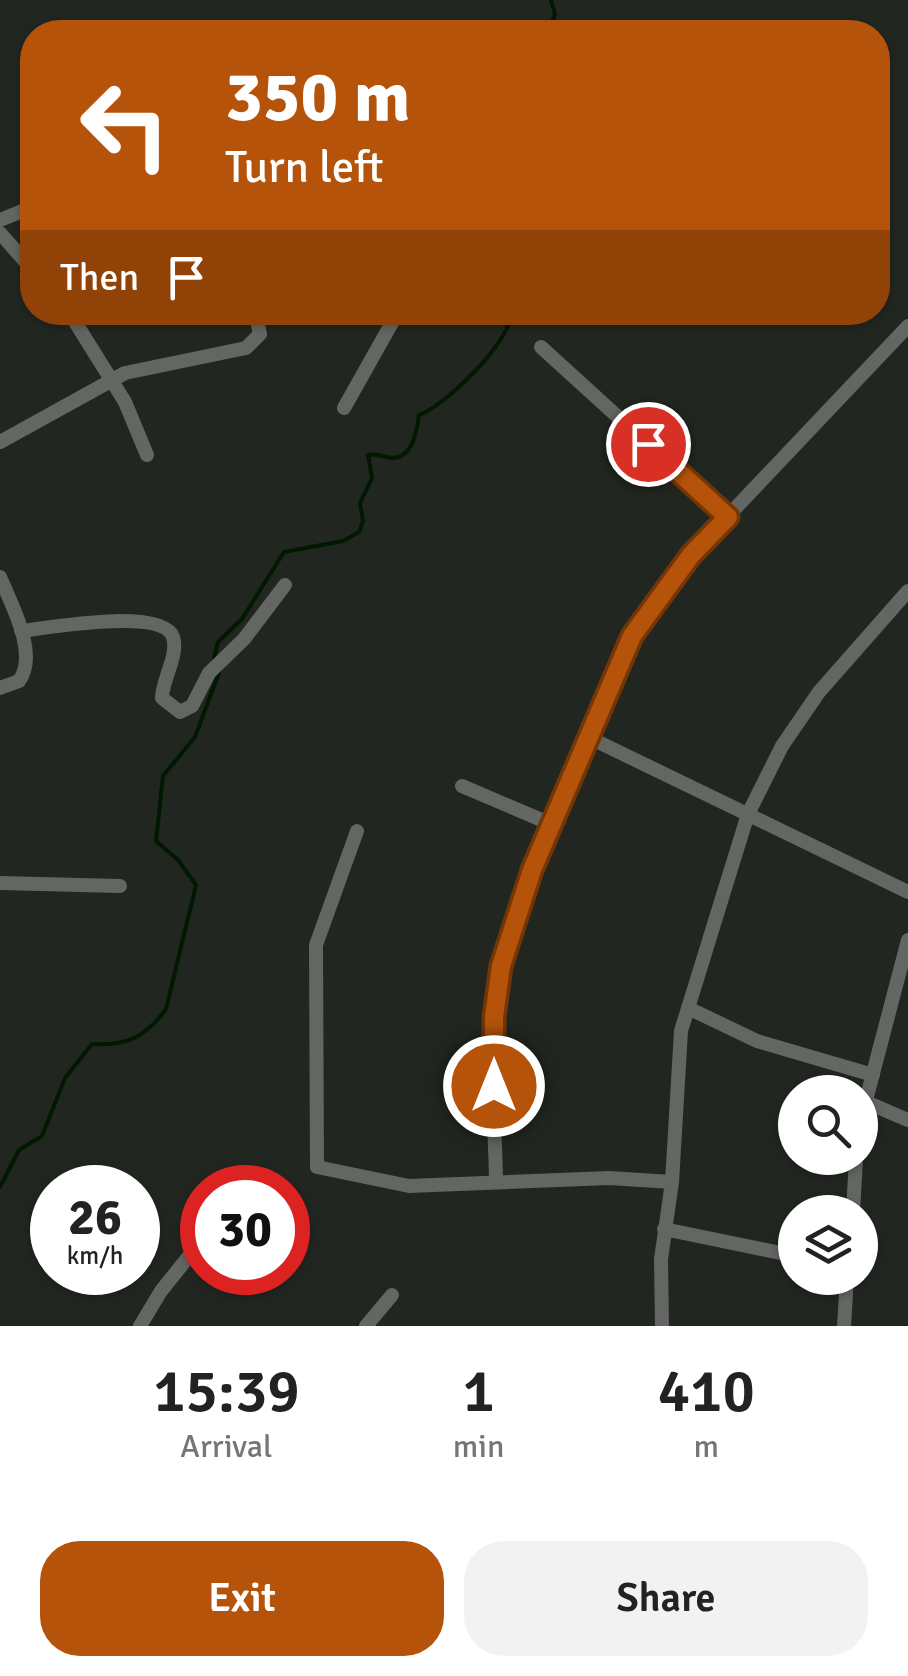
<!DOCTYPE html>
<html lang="en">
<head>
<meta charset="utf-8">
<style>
  body { margin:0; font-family:Signika,sans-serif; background:#f2f2f2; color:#222; height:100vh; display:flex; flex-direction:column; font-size:38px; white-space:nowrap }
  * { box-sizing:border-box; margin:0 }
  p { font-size:32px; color:#767676 }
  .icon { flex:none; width:55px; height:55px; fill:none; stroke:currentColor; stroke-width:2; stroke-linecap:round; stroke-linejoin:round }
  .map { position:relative; height:1326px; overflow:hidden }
  .panel { display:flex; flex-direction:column; background:#fff; flex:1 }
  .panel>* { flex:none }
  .top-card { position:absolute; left:20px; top:20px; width:870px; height:305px; border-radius:40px; box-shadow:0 2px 8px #0004; background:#b45309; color:#fff; overflow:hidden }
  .controls { position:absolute; left:778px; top:1075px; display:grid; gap:20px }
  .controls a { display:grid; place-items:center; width:100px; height:100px; border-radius:50%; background:#fff; box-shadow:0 2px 8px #0004; font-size:50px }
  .speed { position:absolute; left:30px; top:1165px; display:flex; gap:20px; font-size:50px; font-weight:700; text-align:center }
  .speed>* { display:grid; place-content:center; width:130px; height:130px; border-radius:50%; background:#fff; box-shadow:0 2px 8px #0004; line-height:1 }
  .speed small { font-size:25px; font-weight:400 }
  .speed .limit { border:15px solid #d22; background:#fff; color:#111 }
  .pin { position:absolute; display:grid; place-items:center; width:85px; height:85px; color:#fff; margin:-42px; border:5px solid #fff; border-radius:50%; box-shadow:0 2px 10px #0007 }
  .me { position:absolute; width:110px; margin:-55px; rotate:0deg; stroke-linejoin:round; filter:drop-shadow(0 0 8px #0008) }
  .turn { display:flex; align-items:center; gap:35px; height:210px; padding:0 40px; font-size:45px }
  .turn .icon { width:130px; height:130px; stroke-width:2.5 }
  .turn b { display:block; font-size:70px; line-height:85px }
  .then { display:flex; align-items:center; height:95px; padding:0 40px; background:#0003; gap:20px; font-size:38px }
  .eta { display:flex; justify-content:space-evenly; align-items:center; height:170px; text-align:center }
  .eta b { font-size:60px; font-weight:600; line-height:70px }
  .button { display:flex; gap:20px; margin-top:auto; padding:20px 40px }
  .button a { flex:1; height:115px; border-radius:40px; background:#b45309; color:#fff; font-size:40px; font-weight:600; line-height:115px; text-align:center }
  .button a+a { background:#f2f2f2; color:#222 }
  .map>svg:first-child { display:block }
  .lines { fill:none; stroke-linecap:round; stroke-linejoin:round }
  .stream { stroke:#001900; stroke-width:4 }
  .minor { stroke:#636663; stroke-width:14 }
  .route-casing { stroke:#753606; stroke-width:25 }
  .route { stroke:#b45309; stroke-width:18 }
</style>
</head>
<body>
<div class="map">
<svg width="908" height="1326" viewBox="0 0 908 1326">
  <rect width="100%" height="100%" fill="#222621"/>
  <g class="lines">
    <path class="stream" d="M548 32 555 14 551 0
      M214 659 218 642 242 619 284 552 343 541 359 532 363 521 360 503 372 478 368 455C378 453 385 458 394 458 414 456 417 428 419 415 442 408 513 341 511 312
      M0 1187 19 1150 42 1136 65 1078 92 1044C126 1046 145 1038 166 1009L196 885 178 860 156 841 163 776 195 737 220 670"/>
    <path class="minor" d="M0 220 32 207
      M0 233 32 269
      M69 312 125 402 147 455
      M541 347 728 517
      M344 408 398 312
      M0 442 125 373 246 348 260 334 255 312
      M0 577C11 604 39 654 19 681L0 688
      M21 631C47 628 162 607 173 637 179 655 162 680 162 698L180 712 192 706 209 673 244 639 285 585
      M590 738 632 637 691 555 908 326
      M462 786 551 824
      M357 831 316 945 317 1167 409 1186 609 1178 672 1182
      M0 883 120 886
      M688 1008 757 1041 873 1075
      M866 1102 908 1120
      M860 1123 908 940
      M496 1181C495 1111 486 1036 501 967 518 887 556 811 590 738L908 892
      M853 1212 856 1158
      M664 1229 795 1256
      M140 1326 161 1291 202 1240
      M366 1326 392 1295
      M662 1326 661 1259 672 1182 681 1031 748 814 782 746 819 692 908 591
      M844 1326 847 1278"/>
  </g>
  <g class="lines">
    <g class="route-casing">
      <path id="route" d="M494 1086V1017L501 966 532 870 632 636 691 555 728 517 648 444"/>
    </g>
    <use href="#route" class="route"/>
  </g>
</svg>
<div class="controls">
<a><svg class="icon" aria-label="search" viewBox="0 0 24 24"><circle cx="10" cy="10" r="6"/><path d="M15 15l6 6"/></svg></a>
<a><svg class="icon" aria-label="layers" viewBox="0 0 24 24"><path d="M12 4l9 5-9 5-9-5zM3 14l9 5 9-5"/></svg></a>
</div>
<div class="speed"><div>26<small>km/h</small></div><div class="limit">30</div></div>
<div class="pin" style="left:648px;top:444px;background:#d93025"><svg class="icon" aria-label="arrive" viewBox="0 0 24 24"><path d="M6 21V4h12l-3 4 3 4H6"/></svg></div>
<svg class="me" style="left:494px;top:1086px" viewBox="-20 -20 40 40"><circle r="17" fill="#b45309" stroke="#fff" stroke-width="3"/><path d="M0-11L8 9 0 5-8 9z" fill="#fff"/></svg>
<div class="top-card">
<div class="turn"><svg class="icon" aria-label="left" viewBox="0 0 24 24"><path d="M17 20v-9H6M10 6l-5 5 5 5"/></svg><div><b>350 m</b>Turn left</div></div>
<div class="then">Then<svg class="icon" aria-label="arrive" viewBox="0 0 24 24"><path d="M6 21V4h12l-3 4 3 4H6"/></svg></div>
</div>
</div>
<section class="panel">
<div class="eta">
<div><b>15:39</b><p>Arrival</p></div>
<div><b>1</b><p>min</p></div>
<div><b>410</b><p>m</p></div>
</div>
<div class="button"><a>Exit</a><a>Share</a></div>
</section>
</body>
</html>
